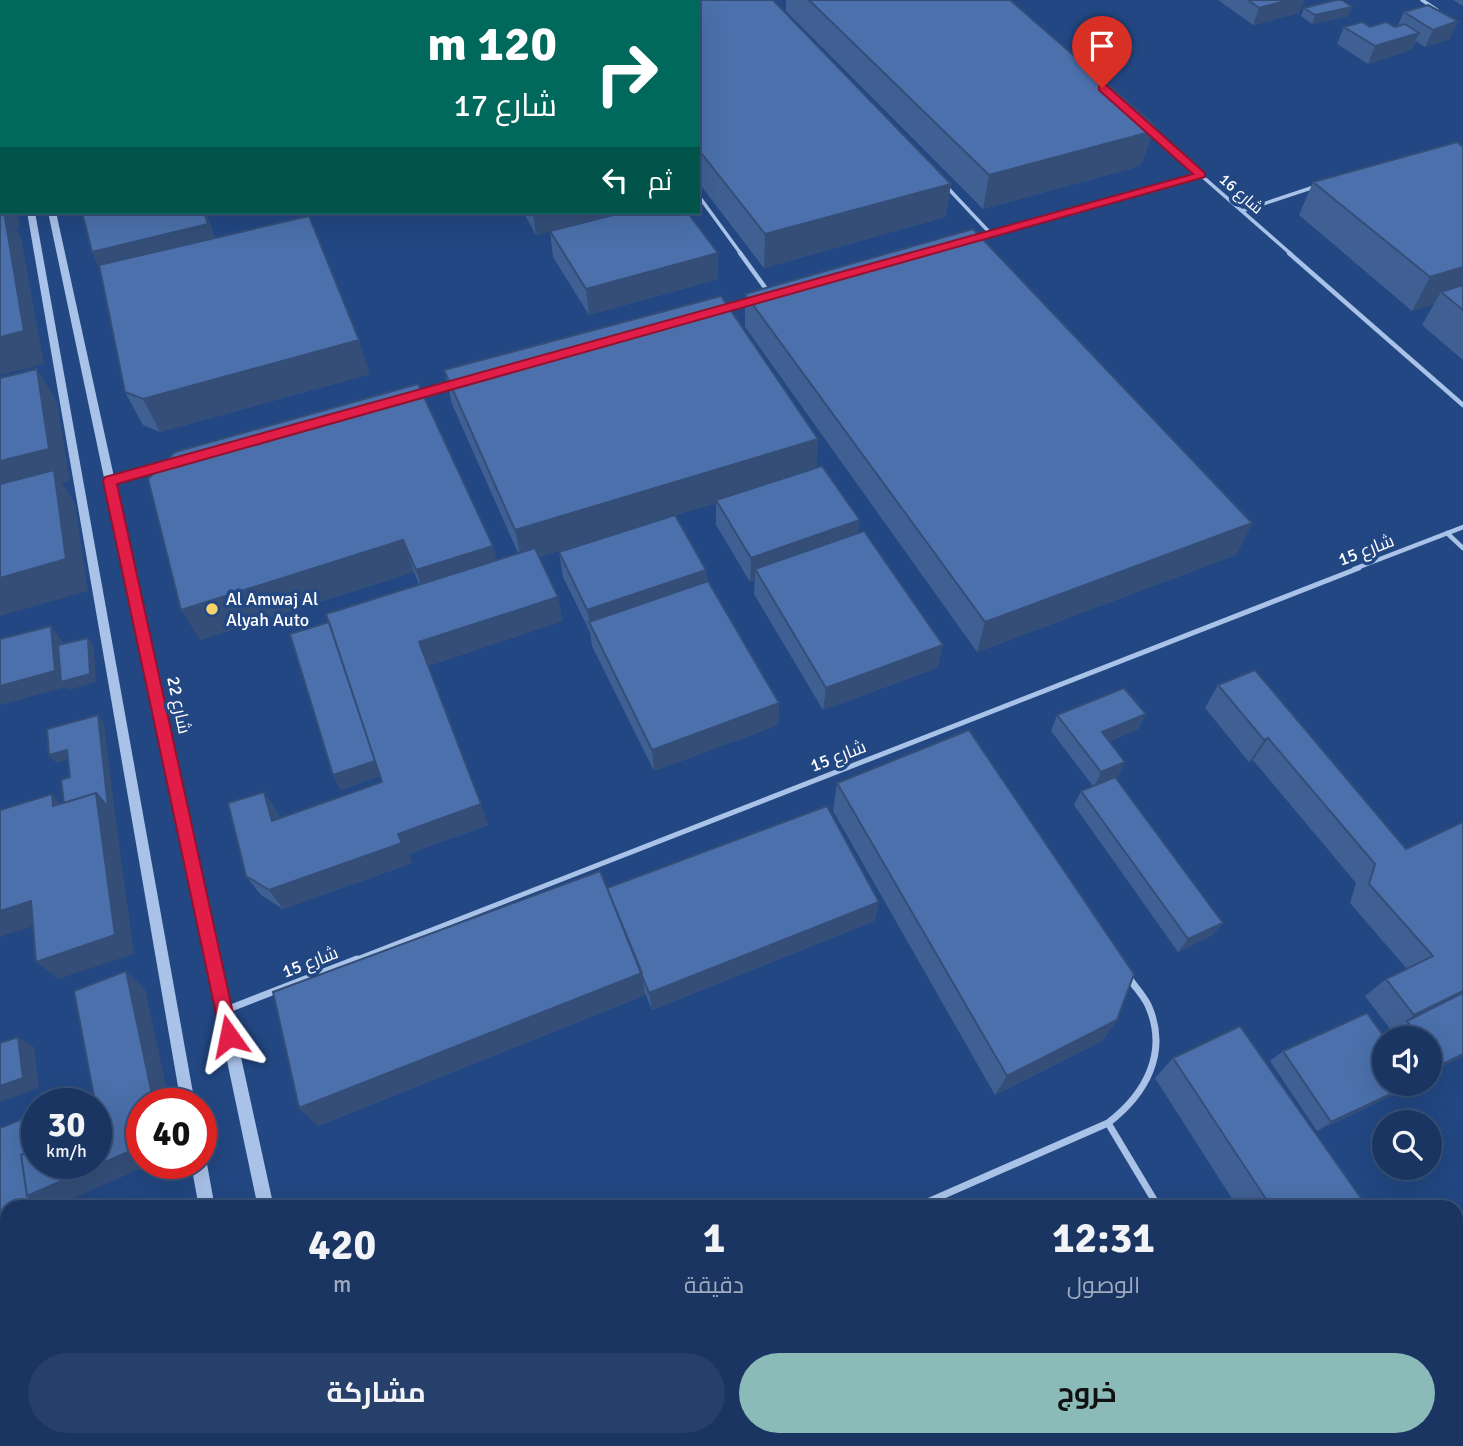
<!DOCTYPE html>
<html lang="ar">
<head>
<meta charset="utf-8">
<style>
  body { margin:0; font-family:Signika,Cairo,sans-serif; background:#27406b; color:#f1f3f6; direction:rtl; height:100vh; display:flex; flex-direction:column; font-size:26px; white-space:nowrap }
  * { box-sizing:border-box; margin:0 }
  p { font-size:23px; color:#9fabbe }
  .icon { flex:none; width:38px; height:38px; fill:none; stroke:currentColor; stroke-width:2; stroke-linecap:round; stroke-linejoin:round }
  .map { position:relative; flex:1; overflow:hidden; direction:ltr }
  .details { position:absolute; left:0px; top:1200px; width:1463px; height:247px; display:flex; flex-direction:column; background:#1a3562; border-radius:21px 21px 0 0; box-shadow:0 7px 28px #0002,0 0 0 2px #385077; direction:rtl }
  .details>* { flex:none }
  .top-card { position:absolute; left:0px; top:0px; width:700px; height:214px; box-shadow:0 7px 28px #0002,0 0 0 2px #385077; direction:rtl; background:#00695c; color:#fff; overflow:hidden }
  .fabs { position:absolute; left:1372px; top:1026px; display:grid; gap:14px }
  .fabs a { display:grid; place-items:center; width:70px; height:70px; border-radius:50%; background:#1a3562; box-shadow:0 7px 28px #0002,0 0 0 2px #385077; font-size:35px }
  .speed { position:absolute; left:21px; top:1088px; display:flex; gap:14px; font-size:35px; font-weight:700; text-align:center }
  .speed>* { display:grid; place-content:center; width:91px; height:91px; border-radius:50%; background:#1a3562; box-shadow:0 7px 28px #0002,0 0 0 2px #385077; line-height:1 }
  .speed small { font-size:18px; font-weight:400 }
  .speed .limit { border:10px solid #d22; background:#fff; color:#111 }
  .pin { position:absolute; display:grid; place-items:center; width:60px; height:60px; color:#fff; margin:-72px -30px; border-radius:50% 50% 50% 0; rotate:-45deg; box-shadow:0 0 7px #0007 }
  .pin .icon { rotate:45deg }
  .me { position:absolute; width:77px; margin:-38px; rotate:348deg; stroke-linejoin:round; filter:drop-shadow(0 0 5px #0008) }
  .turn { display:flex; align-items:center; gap:24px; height:147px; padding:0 28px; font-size:32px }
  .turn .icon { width:91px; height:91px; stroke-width:2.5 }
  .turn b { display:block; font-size:49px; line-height:60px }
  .then { display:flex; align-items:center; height:66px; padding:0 28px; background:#0003; gap:14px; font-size:26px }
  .eta { display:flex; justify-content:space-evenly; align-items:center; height:119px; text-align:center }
  .eta b { font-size:42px; font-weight:700; line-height:49px }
  .primary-button { display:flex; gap:14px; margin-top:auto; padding:14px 28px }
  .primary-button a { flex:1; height:80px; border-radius:42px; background:#8bbbb9; color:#111; font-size:28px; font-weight:700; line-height:80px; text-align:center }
  .primary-button a+a { background:#27406b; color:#f1f3f6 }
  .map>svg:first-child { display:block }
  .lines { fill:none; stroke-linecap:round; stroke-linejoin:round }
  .service-far3 { stroke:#a9c2e8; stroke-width:3.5 }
  .service-far2 { stroke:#a9c2e8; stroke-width:4.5 }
  .service-far1 { stroke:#a9c2e8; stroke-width:5 }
  .service { stroke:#a9c2e8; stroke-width:7 }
  .tertiary { fill:#a9c2e8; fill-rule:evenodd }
  .wall { fill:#406093 }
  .shaded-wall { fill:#344e78 }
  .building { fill:#4b70ab; stroke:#344e78; stroke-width:2 }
  .route { fill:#e11d48; stroke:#92132f; stroke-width:2 }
  .poi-dot { fill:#f4d36b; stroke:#224782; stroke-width:2.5 }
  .labels { text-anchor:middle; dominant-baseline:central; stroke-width:7; stroke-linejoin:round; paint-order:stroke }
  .far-street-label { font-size:16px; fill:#fff; stroke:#224782 }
  .street-label { font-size:18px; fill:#fff; stroke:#224782 }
  .poi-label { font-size:18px; fill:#fff; stroke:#224782; text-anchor:start }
</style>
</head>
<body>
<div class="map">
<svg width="1463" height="1446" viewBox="0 0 1463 1446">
  <rect width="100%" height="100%" fill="#224782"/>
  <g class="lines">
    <path class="service-far3" d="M1422 0 1437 10
      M1147 128 1291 254
      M945 185 991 234
      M698 195 741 254
      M1242 211 1314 187
      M975 238 1201 175"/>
    <path class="service-far2" d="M740 253 769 293
      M1289 253 1463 405
      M722 309 749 301
      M419 394 453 385
      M110 481 166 465
      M1447 533 1463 548
      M1354 569 1463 527"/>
    <path class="service-far1" d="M352 961 1359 568"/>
    <path class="service" d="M226 1010 357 959
      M1108 1123 1159 1208
      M914 1208 1108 1123C1146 1094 1169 1052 1148 1005 1143 995 1135 987 1129 978
      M1298 1440 1301 1446"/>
    <path class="tertiary" d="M3 0H11V2H3Z
      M0 32H2V46H0Z
      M27 212H35L195 1104H181Z
      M48 212H56L274 1208H258Z
      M201 1157 204 1159 207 1164 215 1208H199L191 1164H201Z
      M238 1440H256L258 1446H240Z
      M304 1440H322L323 1446H305Z"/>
  </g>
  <path class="wall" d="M786 0H1010L1154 125 1144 158 1140 166 983 209 786 11Z
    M1218 0H1304L1299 13 1253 25Z
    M1453 0H1463V6Z
    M698 2 951 184 945 217 764 268 698 182Z
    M1304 8 1348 16 1312 24 1301 16Z
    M1404 12 1450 39 1425 47 1416 41 1411 50 1368 64 1337 44 1344 27H1397Z
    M1463 147V360L1422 325 1434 304 1412 311 1299 215 1313 182Z
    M82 212H206L215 238 370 374 160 432 143 425 125 392 99 266 92 252Z
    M523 212H687L718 279 589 315 553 257 550 231 536 235Z
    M745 294 1252 523 1236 555 977 652 745 327Z
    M444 370 818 439 816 468 859 533 943 645 937 668 823 710 754 594 755 580 750 582 716 525V503L675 515 706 570 707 582 779 703 778 725 654 771 592 646 590 632 563 577 559 552 641 526 539 557 558 597 562 621 428 666 488 825 408 854 412 863 283 909 261 895 246 876 264 792 278 813 279 818 382 782 380 776 341 790 333 775 329 622 419 585 414 572 200 640 175 452 493 546 496 560 518 553 452 404Z
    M1218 685 1406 849 1463 822V1056L1430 1073V1038H1397L1365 996 1386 979 1407 969 1350 903 1356 883 1253 760 1249 762 1205 708Z
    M1146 714 1138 729 1110 741 1118 777 1115 778 1223 923 1212 935 1178 952 1074 805 1081 791 1093 786 1051 731 1057 715Z
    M837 783 1117 1020 1102 1041 995 1095 833 811Z
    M607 888 879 902 874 921 652 1010 645 993V995L318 1126 299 1108Z
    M1283 1051 1415 1083 1402 1091 1317 1131 1270 1061Z
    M1173 1058 1368 1208H1238L1155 1078Z
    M1388 1440H1456L1463 1446H1392Z"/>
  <path class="shaded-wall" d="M51 0H151L152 2H42Z
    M1289 0H1304L1299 13 1253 25 1259 8Z
    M1352 7 1348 16 1312 24 1315 15Z
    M1458 21 1450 39 1425 47 1433 30Z
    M1419 33 1411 50 1368 64 1375 46Z
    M0 107 2 110V158H0Z
    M1154 125 1144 158 1140 166 983 209 989 175Z
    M0 165 2 168V192L0 185Z
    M951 184 945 217 764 268 765 234Z
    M2 193V212H17L20 227 16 228 21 237 44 364 0 375V194Z
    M204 212H206L221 258 109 286 92 252Z
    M533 212H631L536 235Z
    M718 253V279L589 315 586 289Z
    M1463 267V295L1441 292 1434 304 1412 311 1430 277Z
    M359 340 370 374 160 432 143 399Z
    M37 369 57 402 70 481 62 483 75 503 88 591 0 616V461Z
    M818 439 816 472 716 500V503L522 562 515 530Z
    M860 520 857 545 755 569V580L750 582 751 558Z
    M1252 523 1236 555 977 652 985 622Z
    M403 540 414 572 200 640 181 610Z
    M493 546 501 578 426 602 416 570Z
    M706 570 707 594 590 624 587 610Z
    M558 597 562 621 428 666 419 642Z
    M51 626 63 642 67 680 88 638 94 646 96 682 68 690 66 687 1 705 0 704V686Z
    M943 645 937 668 823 710 826 688Z
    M779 703 778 725 654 771 652 750Z
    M1146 714 1138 729 1095 747 1102 732Z
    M98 715 104 723 115 814 134 954 58 979 36 962 53 806 52 794 71 815 96 793Z
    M1268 738 1253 760 1249 762 1264 740Z
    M67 750 73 758 56 763 49 755Z
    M376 760 383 775 341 790 333 775Z
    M1125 762 1118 777 1094 787 1101 772Z
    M264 792 278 813 286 841 272 821Z
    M481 804 488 825 408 854 412 863 283 909 269 890 398 834Z
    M31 901 52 920 0 937V911Z
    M879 902 874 921 652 1010 649 993Z
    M1223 923 1212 935 1178 952 1188 939Z
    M126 971 145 989 170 1104H154Z
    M642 973 645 995 318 1126 299 1108Z
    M1463 991V997L1407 1021 1414 1015Z
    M1117 1020 1102 1041 995 1095 1007 1076Z
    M18 1037 34 1047 39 1088 0 1102V1086Z
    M1463 1054V1056L1430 1073 1441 1065Z
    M1415 1083 1402 1091 1317 1131 1331 1122Z
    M142 1146V1164H151L51 1208H16L27 1196Z
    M7 1211V1227L0 1230V1215Z
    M2 1401H7V1415Z
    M16 1440H34L36 1446H18Z
    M203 1440 217 1443 218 1446H204Z
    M822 1440H826L815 1446H811Z"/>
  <path class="building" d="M687 0H773L951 184 765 234 698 149V2H679Z
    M809 0H1010L1154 125 1150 132 989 175Z
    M1248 0H1289L1259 8Z
    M1336 0H1342L1352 7 1315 15 1304 8Z
    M1428 5 1458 21 1433 30 1404 12Z
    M1362 22 1370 27 1386 22 1395 27 1405 24 1419 33 1375 46 1344 27Z
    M1457 142 1463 147V267L1430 277 1313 182Z
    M0 204H2V212H4L24 331 0 337Z
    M82 212H204L208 224 92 252Z
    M625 212H687L718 253 586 289 550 231Z
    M309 216 359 340 143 399 125 392 99 265Z
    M973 229 1252 523 985 622 745 294Z
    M1463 285V310L1441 292Z
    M721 296 818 439 515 530 444 370Z
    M37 369 49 449 0 461V378Z
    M418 384 493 546 416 570 403 540 181 610 148 479 175 452Z
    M822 466 860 520 751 558 716 500Z
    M54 470 66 559 0 578V484Z
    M675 515 706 570 587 610 559 552Z
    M864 531 943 645 826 688 755 569Z
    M535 548 558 597 419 642 481 804 398 834 402 843 269 890 246 876 228 803 264 792 272 821 382 782 326 614Z
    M708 581 779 703 652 750 589 622Z
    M329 622 375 761 333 775 290 634Z
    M51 626 55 671 0 686V639Z
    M88 638 90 674 61 682 58 645Z
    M1255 670 1406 849 1463 822V991L1414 1015 1386 979 1433 956 1369 884 1375 864 1268 738 1264 740 1218 685Z
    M1124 688 1146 714 1102 732 1125 762 1101 772 1057 715Z
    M98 715 108 807 96 793 64 803 61 780 70 777 67 750 49 755 47 729Z
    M969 730 1134 974 1117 1020 1007 1076 837 783Z
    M1115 777 1223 923 1188 939 1081 791Z
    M96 793 115 935 36 962 31 901 0 911V810L52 794 53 806Z
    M827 806 879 902 649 993 607 888Z
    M600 871 642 973 299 1108 273 992Z
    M126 971 154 1104H142V1146L27 1196 21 1155 37 1149V1164H96V1124L99 1123 74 991Z
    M1463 993V1054L1441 1065 1430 1050V1038H1420L1407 1021Z
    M1367 1013 1385 1038H1384V1083H1414L1331 1122 1283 1051Z
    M1240 1026 1368 1208H1272L1173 1058Z
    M18 1037 23 1078 0 1086V1043Z
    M94 1097 96 1104H76Z
    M96 1108 99 1123 96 1124Z
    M37 1113V1149L21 1155 27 1196 35 1199 16 1208H7V1211L0 1215V1128Z
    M950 1202 953 1208H938Z
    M1456 1333 1463 1343V1446H1429L1425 1440H1456Z
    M2 1401 7 1415V1440H16L18 1446H0V1402Z
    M203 1440 204 1446H191Z
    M462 1440H822L811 1446H450Z"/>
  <path class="route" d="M1099 85H1106L1205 173V177L117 484 238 1036 235 1042 229 1045 222 1042 103 481 105 477 1193 174 1099 90Z"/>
  <circle class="poi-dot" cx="212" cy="609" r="7"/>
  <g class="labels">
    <g class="far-street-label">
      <text transform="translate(1241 194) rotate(41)">شارع 16</text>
    </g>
    <g class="street-label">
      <text transform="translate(1366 550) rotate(-21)">شارع 15</text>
      <text transform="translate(179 705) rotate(78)">شارع 22</text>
      <text transform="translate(838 756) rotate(-21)">شارع 15</text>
      <text transform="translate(310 962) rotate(-21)">شارع 15</text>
    </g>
    <g class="poi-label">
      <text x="226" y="599">Al Amwaj Al<tspan x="226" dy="21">Alyah Auto</tspan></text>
    </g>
  </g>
</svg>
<div class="fabs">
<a><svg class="icon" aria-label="sound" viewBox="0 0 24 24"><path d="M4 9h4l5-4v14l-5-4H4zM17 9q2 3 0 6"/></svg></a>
<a><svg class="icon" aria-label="search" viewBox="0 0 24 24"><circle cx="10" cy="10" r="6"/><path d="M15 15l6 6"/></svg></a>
</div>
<div class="speed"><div>30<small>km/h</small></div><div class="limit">40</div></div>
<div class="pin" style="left:1102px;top:88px;background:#d93025"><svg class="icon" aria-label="arrive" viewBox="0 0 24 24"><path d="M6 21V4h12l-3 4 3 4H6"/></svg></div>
<svg class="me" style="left:229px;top:1036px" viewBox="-20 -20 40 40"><path d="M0-17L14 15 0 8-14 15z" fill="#e11d48" stroke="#fff" stroke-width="4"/></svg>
<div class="top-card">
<div class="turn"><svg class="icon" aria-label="right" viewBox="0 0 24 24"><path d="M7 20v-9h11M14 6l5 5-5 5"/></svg><div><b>120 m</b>شارع 17</div></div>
<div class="then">ثم<svg class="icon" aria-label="left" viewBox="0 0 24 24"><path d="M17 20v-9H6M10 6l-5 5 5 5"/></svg></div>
</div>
<section class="details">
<div class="eta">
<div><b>12:31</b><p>الوصول</p></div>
<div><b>1</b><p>دقيقة</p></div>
<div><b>420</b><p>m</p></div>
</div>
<div class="primary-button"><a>خروج</a><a>مشاركة</a></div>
</section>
</div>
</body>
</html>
